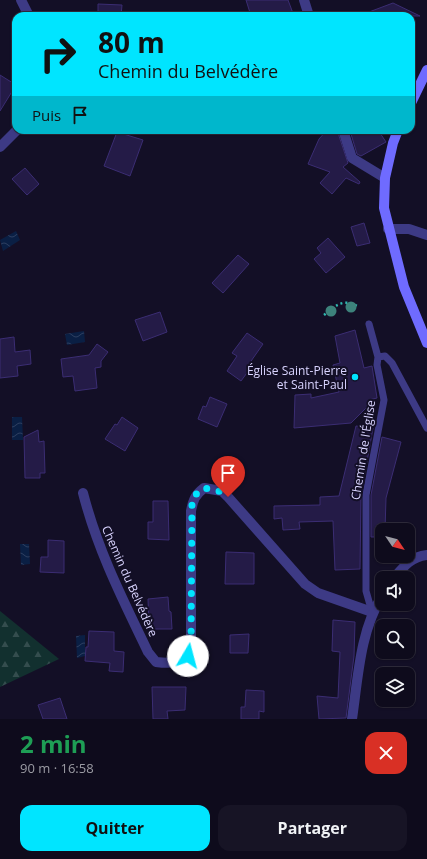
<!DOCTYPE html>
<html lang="fr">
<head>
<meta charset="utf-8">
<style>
  body { margin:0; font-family:"Open Sans",sans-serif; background:#171425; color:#f1f3f6; height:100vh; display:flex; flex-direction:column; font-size:15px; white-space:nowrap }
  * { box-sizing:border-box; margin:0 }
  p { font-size:13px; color:#9b9ba3 }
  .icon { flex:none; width:22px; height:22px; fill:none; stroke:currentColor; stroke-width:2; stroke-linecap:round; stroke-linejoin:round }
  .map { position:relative; height:719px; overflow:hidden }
  .panel { display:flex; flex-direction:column; background:#0e0b1c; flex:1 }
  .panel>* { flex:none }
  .guide { position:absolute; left:12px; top:12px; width:403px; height:122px; border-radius:12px; box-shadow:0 1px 3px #0004,0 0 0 1px #2e2b3b; background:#00e5ff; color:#111; overflow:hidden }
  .needle { width:26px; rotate:125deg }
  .fabs { position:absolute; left:375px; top:523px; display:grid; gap:8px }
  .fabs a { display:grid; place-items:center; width:40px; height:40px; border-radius:8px; background:#0e0b1c; box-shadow:0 1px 3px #0004,0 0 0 1px #2e2b3b; font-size:20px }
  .pin { position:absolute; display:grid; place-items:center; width:34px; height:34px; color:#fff; margin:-41px -17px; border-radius:50% 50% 50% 0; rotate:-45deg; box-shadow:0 0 4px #0007 }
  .pin .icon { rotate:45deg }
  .me { position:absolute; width:44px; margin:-22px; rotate:8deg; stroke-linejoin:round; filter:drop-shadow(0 0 3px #0008) }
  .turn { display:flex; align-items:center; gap:14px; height:84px; padding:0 20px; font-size:18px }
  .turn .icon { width:52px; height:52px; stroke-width:2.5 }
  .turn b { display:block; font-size:28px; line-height:34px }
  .then { display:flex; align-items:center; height:38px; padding:0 20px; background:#0003; gap:8px; font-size:15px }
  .round { display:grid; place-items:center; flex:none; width:42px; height:42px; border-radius:12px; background:#171425 }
  .overview { display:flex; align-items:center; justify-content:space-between; height:68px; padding:0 20px }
  h1 { font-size:24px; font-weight:700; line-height:30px; color:#1e9e55 }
  .button { display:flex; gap:8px; margin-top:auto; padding:8px 20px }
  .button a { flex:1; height:46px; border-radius:12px; background:#00e5ff; color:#111; font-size:16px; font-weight:700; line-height:46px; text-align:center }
  .button a+a { background:#171425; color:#f1f3f6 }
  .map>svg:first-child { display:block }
  .forest { fill:url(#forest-firs) }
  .water { fill:url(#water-waves) }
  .building { fill:#241b47; stroke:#3b2d73 }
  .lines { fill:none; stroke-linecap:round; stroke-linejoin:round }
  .path { stroke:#2fb8b0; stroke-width:2.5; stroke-dasharray:2 3; stroke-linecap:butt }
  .service { stroke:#3d3a85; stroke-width:7 }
  .minor { stroke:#3d3a85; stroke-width:10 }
  .tertiary { stroke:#3d3a85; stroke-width:10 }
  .secondary { stroke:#6f6bff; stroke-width:10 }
  .tree { fill:#3d827b }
  .route { stroke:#00e5ff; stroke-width:7; stroke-dasharray:0 12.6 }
  .poi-dot { fill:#00e5ff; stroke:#130f26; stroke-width:1.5 }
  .labels { text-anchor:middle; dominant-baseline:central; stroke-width:4; stroke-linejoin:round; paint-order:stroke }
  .poi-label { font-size:12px; fill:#d9d4ff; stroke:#130f26; text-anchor:end }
  .street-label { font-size:12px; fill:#d9d4ff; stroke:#130f26 }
</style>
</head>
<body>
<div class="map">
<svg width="427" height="719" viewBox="0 0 427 719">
  <defs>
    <pattern id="forest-firs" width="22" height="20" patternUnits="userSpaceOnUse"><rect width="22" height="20" fill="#12302f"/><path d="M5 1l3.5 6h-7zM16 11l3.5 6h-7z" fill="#344d4e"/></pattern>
    <pattern id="water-waves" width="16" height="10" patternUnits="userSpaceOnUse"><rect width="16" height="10" fill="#0a1f44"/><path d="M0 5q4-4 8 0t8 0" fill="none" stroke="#2d3f60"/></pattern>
  </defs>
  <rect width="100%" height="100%" fill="#130f26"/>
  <path class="forest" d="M0 611 59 659 0 687Z"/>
  <path class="water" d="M16 231 20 240 3 251 0 240Z
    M84 331 85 342 67 345 65 334Z
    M12 417H22L23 440H12Z
    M20 544H29L30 564 21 565Z
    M85 635V656L77 658 76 636Z"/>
  <path class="building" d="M246 0H288L294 16H251Z
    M393 3 420 16H361V15Z
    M98 4 122 5 121 16H98Z
    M0 75 16 85 0 111Z
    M327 130H337L348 163 343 167 360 182 359 184 346 178 332 194 320 183 330 172 308 164 319 139Z
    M358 130H378L386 142 361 156 357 154 351 134Z
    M117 132 143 140 130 176 104 166Z
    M25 168 39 184 27 195 12 179Z
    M364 223 370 243 357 246 351 227Z
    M328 238 345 257 326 273 314 259 321 253 317 248Z
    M238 255 249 264 223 293 212 283Z
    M160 312 167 332 143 341 135 320Z
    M355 330 364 368 372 366 377 398 369 400 367 407 351 423 294 428 295 395 311 394V398L339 392 333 365 340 363 335 336Z
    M247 333 263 344 249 364 252 366 241 381 227 371 237 356 232 353Z
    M14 337 15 352 30 350 31 364 17 366 18 376 0 378V339Z
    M97 344 108 352 101 361V367L95 368 97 388 75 391 73 376 63 377 61 359 89 355Z
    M210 397 227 404 217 427 198 419 203 406 206 407Z
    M122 417 138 428 125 451 105 439 115 424 117 425Z
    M356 426 373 428 361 495 360 569 335 570 333 521 299 522 300 529 283 530 282 518 274 519V506L320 505V497L339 496Z
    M38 430 39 442 44 441 45 473H40V478H25L24 437Z
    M382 437 401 442 386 498 385 530H382V537H371V495Z
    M153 501H168L169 540 148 539V522H153Z
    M48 540 64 541V573L40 572 41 557H48Z
    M226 552 254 553V584H225Z
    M168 597 169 611 171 612 172 629H149L148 599Z
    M333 620 355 622 354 656 346 718 319 719 317 696 338 698 340 652 332 651Z
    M89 631 114 632V651L124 652 123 672 109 671 110 663 85 661 86 647H88Z
    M249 634 248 653H230V635Z
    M152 687H186L185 710 167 711 168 719H153Z
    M246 690 264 691V712L259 711V719H241V707H245Z
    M60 698 67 719H43L38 705Z"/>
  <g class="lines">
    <path class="path" d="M324 315C335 306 343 298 357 306"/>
    <path class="service" d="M369 324 378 357 377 365 384 400 366 495V591L372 612
      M378 357 385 356 392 363 427 428"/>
    <path class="minor" d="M21 0 29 16
      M304 0 309 16
      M343 130 352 158 385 178
      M0 147 17 130
      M388 229H409L427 235
      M83 493C98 551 122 598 148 652L156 662C171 664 185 664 191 648V511C193 500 195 495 204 488L222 491 228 497 305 584 318 593 372 612"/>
    <path class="tertiary" d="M394 578C404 566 411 557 427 555
      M352 719C358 678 360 631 382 596"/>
    <path class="secondary" d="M411 103 427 70
      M398 130 393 143 385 178 384 208 404 287 427 343"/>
  </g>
  <g class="tree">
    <circle cx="351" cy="307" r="5.5"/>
    <circle cx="331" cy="311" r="5.5"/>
  </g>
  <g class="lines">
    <path class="route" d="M188 656 191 648 192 501 197 493 204 488 222 492 228 497"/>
  </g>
  <circle class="poi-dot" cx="355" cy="377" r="4"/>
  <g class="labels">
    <g class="poi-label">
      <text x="347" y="370">Église Saint-Pierre<tspan x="347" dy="14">et Saint-Paul</tspan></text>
    </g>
    <g class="street-label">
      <text transform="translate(363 450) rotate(-81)">Chemin de l'Église</text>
      <text transform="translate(130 581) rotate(66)">Chemin du Belvédère</text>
    </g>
  </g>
</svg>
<div class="fabs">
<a><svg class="needle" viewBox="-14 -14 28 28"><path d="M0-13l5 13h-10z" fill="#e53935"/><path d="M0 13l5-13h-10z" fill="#9b9ba3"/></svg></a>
<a><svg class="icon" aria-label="sound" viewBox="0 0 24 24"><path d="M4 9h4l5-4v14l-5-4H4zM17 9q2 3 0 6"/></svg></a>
<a><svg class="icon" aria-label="search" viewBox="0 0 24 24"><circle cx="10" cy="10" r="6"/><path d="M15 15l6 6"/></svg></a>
<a><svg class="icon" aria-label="layers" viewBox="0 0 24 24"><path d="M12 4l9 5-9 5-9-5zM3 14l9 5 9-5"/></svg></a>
</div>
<div class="pin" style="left:228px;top:497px;background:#d93025"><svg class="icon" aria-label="arrive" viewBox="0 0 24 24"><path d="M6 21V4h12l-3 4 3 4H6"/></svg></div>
<svg class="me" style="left:188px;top:656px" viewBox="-20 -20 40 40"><circle r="19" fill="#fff"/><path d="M0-13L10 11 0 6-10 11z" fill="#00e5ff"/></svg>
<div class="guide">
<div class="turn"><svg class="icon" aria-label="right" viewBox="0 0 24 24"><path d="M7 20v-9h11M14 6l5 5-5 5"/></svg><div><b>80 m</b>Chemin du Belvédère</div></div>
<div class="then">Puis<svg class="icon" aria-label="arrive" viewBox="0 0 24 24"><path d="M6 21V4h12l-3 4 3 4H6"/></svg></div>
</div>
</div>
<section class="panel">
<div class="overview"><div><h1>2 min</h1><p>90 m · 16:58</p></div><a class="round" style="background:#d93025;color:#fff"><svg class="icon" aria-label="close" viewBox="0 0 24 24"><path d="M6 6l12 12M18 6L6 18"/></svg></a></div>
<div class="button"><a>Quitter</a><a>Partager</a></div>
</section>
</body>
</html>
